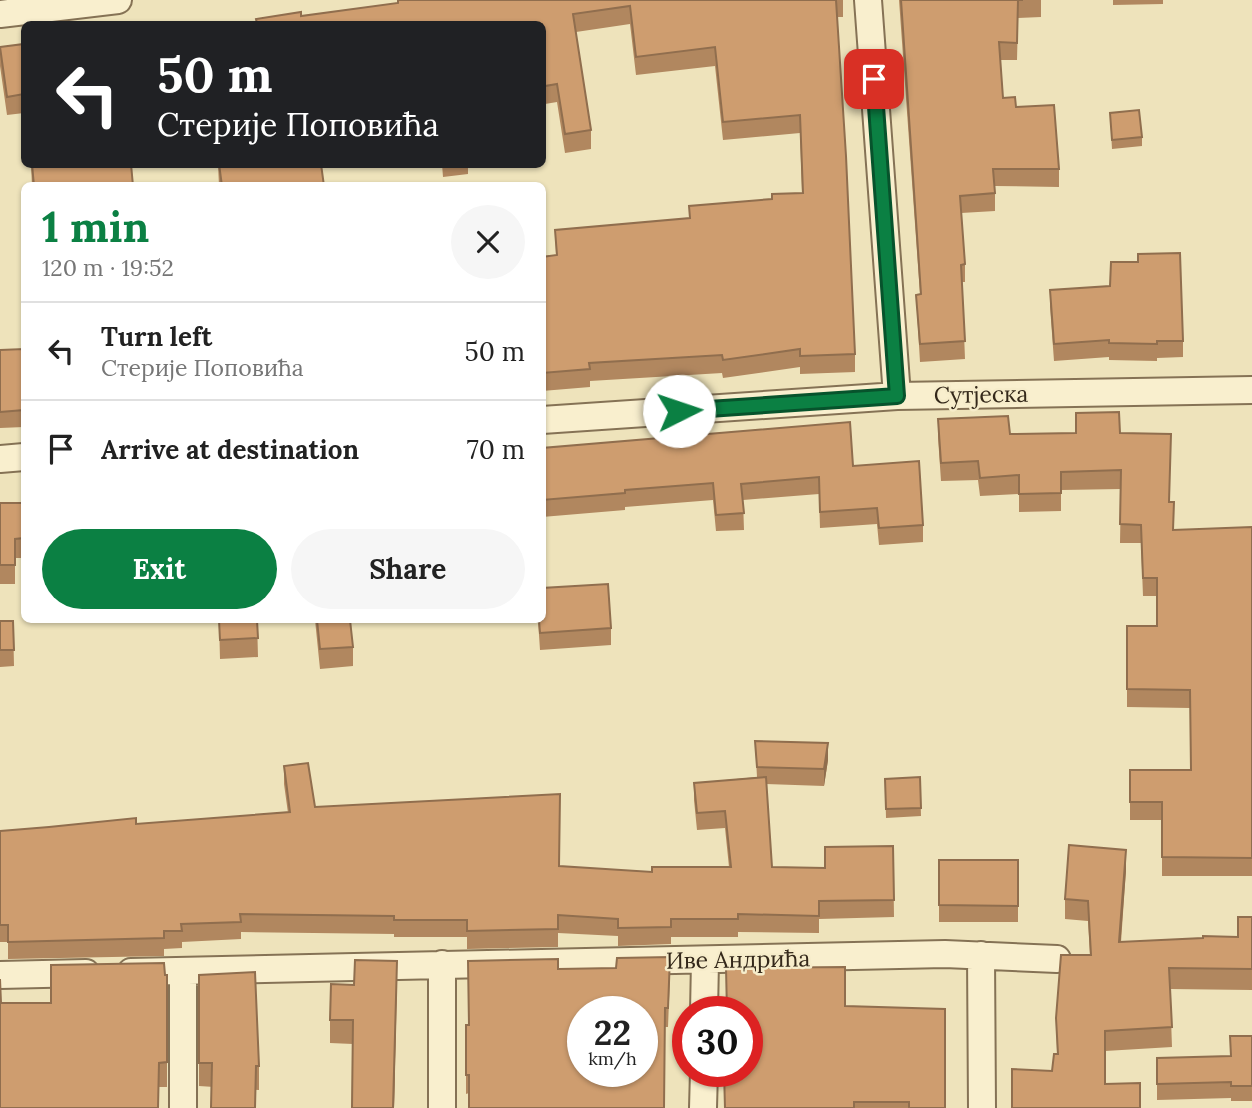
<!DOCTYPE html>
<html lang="en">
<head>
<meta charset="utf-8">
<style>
  body { margin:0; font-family:Lora,serif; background:#f6f6f6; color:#222; height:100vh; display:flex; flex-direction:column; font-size:26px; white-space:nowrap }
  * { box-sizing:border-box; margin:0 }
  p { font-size:23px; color:#767676 }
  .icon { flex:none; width:38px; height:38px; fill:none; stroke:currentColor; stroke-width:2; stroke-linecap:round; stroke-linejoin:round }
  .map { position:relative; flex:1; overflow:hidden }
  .drawer { position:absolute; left:21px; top:182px; width:525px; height:441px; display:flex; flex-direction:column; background:#fff; border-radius:10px; box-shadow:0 2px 5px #0004 }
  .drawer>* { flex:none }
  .hud { position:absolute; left:21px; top:21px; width:525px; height:147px; border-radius:10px; box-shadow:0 2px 5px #0004; background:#202124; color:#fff; overflow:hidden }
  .speed { position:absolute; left:567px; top:996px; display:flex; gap:14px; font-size:35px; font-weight:700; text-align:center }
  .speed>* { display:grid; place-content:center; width:91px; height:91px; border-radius:50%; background:#fff; box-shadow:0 2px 5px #0004; line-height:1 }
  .speed small { font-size:18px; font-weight:400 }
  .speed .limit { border:10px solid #d22; background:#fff; color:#111 }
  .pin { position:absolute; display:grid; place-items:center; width:60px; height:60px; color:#fff; margin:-30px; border-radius:14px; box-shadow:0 4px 10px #0006 }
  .me { position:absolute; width:77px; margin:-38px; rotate:86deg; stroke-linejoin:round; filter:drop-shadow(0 0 5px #0008) }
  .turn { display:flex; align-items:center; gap:24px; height:147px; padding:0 21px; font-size:32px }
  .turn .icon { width:91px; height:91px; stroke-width:2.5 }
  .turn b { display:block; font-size:49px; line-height:60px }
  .round { display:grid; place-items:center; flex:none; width:74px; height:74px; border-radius:37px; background:#f6f6f6 }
  .summary { display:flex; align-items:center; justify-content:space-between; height:119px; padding:0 21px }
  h1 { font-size:42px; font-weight:700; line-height:52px; color:#0b8043 }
  .action { display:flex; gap:14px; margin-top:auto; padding:14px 21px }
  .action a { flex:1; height:80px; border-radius:42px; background:#0b8043; color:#fff; font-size:28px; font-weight:700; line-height:80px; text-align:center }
  .action a+a { background:#f6f6f6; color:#222 }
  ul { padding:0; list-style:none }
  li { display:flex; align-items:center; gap:21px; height:98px; padding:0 21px; border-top:2px solid #e0e0e0 }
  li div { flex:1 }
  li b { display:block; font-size:26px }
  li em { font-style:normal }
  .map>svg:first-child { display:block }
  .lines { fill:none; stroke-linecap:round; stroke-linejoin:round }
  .minor-casing { stroke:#857255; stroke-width:30 }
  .minor { stroke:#f9efce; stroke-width:26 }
  .wall { fill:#b1875f }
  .shaded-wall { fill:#906e4e }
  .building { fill:#ce9d6f; stroke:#906e4e; stroke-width:2; fill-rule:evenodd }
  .route-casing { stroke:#07532c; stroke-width:18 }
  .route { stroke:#0b8043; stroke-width:12 }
  .labels { text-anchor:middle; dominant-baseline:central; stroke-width:5; stroke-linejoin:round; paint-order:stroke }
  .street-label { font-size:23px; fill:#34281a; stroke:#f6ecca }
</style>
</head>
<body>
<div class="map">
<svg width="1252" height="1108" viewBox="0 0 1252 1108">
  <rect width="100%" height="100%" fill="#eee3bb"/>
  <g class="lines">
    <g class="minor-casing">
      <path id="minor" d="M868 0 897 396
        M0 14 118 0
        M542 420 897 396 1252 390
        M0 459 24 457
        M981 955 982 1108
        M442 964V1108
        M183 971V1108
        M131 972 945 954 1057 959
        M0 975 86 973
        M704 1012 705 961
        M703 1108 704 1071"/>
    </g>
    <use href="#minor" class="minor"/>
  </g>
  <path class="wall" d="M402 0H843V17H837L855 354V372L800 374V367L723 378 722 373 590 381V387L542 391V257L556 255 555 230 689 218V206L772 199 802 193 800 133 723 140 715 66 636 75 630 24 576 32 591 130V149L565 153 557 102 545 104 543 91 542 24H256V19L301 16 398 3Z
    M899 0H1041V17L1018 18 1017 60H1000L1003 98 1016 107 1059 169V187L995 186V211L961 213 965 264V282H962L965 359 920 362 916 295 920 294Z
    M1113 0H1163V4L1113 5Z
    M24 44V113L7 115 0 66V47Z
    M1110 113 1142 137V146L1112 149Z
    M31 164H131L133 186H32Z
    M218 164H334L321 166 324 186H219Z
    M442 164H468V174L443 177Z
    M1050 290 1183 341V357L1157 358V361L1109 360V357L1054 361 1050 306Z
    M24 349V427L0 428V350Z
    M938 419 1010 434 1120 433 1170 502 1173 530 1252 527V876H1162V820H1130V770H1191L1190 708 1127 707V626H1157V596H1143L1141 543H1120L1121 489 1061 490V511L1019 512V494L980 496 978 480 941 481 938 437Z
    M542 448 853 466 923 525V542L879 545 877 524 820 528 819 494 743 500 744 530 716 531 713 500 625 507V510L542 517Z
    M0 503H24V558H15V584H0Z
    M219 620H257L258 657 220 659Z
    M315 620H350L353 647V666L320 669Z
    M538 620 611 628V645L540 650Z
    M0 621H13L14 666 0 667Z
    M755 741 828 760 824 786 766 784 772 867 825 868 893 846 894 917 819 919V933L738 932V937H671V944L618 946V936L558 933V947L467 949V937H394V934L241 932V939L182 942V948L164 949V956L8 959V942H0V831L136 824 288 813 284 784V766L315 807 559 866 652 872 729 867 725 828 697 830 694 800V783L757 777Z
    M920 777 921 816 886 818 885 779Z
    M939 860H1018V922H939Z
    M1126 870 1121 942 1238 937 1252 917V990L1170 989 1172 1047 1105 1051V1084L1140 1108 1052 1071 1057 1054 1056 1018 1090 955 1088 921 1065 919V899Z
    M558 969 670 976 668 1027H665L466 1094V1045L469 1025Z
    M165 975H167V1087H159L1 1003H51Z
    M199 975 259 1066V1090L199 1086Z
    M354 985H397L394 1108H352L353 1044 330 1043V1020Z
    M845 1006 945 1108H725Z
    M1252 1036V1101H1231V1098L1157 1100V1058L1230 1056Z"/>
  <path class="shaded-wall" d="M828 743V760L824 786V769Z
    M1126 850V870L1119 962V942Z
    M397 961 394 1108H393Z"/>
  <path class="building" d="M398 0H836L846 156 855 354 800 356V349L723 360 722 355 589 363 590 369 542 373V257L557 255 555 230 690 218 689 206 772 199V194L803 193 800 115 723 122 715 47 636 57 630 6 573 14 591 130 565 134 557 84 545 86 542 73V24H257L256 19 301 12V16L398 3Z
    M901 0H1023H1018L1017 43 999 42 1003 98 1015 97 1016 107 1054 105 1059 169H993L995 193 960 196 965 264 961 265 965 341 920 344 916 295 921 294Z
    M24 44V94L7 97 0 47Z
    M1139 110 1142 137 1112 140 1110 113Z
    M32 164H131L133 186H34Z
    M219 164H321L324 186H222Z
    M1180 253 1183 341H1157V344L1109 343V340L1054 344 1050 290 1110 286 1111 262H1138V254Z
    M24 349V410L0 412V350Z
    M1119 412 1120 433 1171 434 1169 502H1174L1173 530 1252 527V858L1162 857V802H1130V770H1191L1190 690 1127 689V626H1157V578H1143L1141 525 1120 524 1121 470 1061 472V493L1019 494V475L980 478 978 461 941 463 938 419 1008 416 1010 434 1076 433V413Z
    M850 422 853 466 919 461 923 525 879 528 877 508 820 512 819 477 741 484 744 513 716 515 713 483 625 490V493L542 500V448Z
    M0 503H24V538L15 539V565H0Z
    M608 584 611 628 540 633 539 620H542V588Z
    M219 620H257L258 638 220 640Z
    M317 620H350L353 647 320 649Z
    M0 621H13L14 650H0Z
    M755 741 828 743 824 769 757 767Z
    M308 763 315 807 560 794 559 866 652 872V867H731L725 811 697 813 694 783 766 777 772 867 825 868V847L893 846 894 900 819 901V916L738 914V919H671V927L618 928V919L558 915V929L467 931V920H394V916L240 914 241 922 181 924 182 931H164V938L8 942V925H0V831L49 827 136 818V824L290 812 284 766Z
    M920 777 921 808 886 809 885 779Z
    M1069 845 1126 850 1119 942 1203 938V936L1238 937V917H1252V969L1169 968 1172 1027 1105 1031V1084L1140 1083V1108H1012V1069L1052 1071 1054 1054H1058L1056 1018 1061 955H1091L1088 901 1065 899Z
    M939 860H1018V906L939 905Z
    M670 957 668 1008H665L664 1108H469V1075H466V1025H469L468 961 558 959V969L616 968 617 958ZM583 1012H642V1071H583Z
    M355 960 397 961 393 1108H352L353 1020H330L331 984 354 985Z
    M164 963 165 975H167V1062L159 1063 158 1108H0V979L1 1003H51V965Z
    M845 967V1006L945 1009V1108H909V1102H854V1108H725L724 1071H747V1012H727L726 968Z
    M255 972 259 1066H256L255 1108H211L212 1063H199V975Z
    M1230 1036H1252V1086H1231V1082L1157 1084V1058L1231 1056Z"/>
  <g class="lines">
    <g class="route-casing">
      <path id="route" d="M679 411 897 396 874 79"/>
    </g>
    <use href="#route" class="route"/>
  </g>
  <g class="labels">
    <g class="street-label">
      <text transform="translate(981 394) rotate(-1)">Сутјеска</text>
      <text transform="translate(738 959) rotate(-1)">Иве Андрића</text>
    </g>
  </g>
</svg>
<div class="speed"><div>22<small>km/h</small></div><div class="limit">30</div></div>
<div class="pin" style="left:874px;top:79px;background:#d93025"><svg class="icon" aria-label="arrive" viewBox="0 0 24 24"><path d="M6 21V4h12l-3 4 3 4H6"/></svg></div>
<svg class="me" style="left:679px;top:411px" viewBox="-20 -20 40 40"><circle r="19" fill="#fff"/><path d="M0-13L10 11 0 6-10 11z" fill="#0b8043"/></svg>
<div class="hud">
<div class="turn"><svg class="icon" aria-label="left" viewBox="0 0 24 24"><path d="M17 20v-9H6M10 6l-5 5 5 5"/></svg><div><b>50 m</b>Стерије Поповића</div></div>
</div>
<section class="drawer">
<div class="summary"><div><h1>1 min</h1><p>120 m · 19:52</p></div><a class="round"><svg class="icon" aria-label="close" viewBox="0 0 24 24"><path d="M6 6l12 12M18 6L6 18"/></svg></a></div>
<ul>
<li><svg class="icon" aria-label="left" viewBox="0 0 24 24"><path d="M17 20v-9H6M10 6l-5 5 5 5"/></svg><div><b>Turn left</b><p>Стерије Поповића</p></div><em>50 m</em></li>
<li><svg class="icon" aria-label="arrive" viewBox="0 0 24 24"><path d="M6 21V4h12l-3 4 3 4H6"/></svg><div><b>Arrive at destination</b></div><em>70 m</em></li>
</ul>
<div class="action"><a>Exit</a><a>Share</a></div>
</section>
</div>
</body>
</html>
